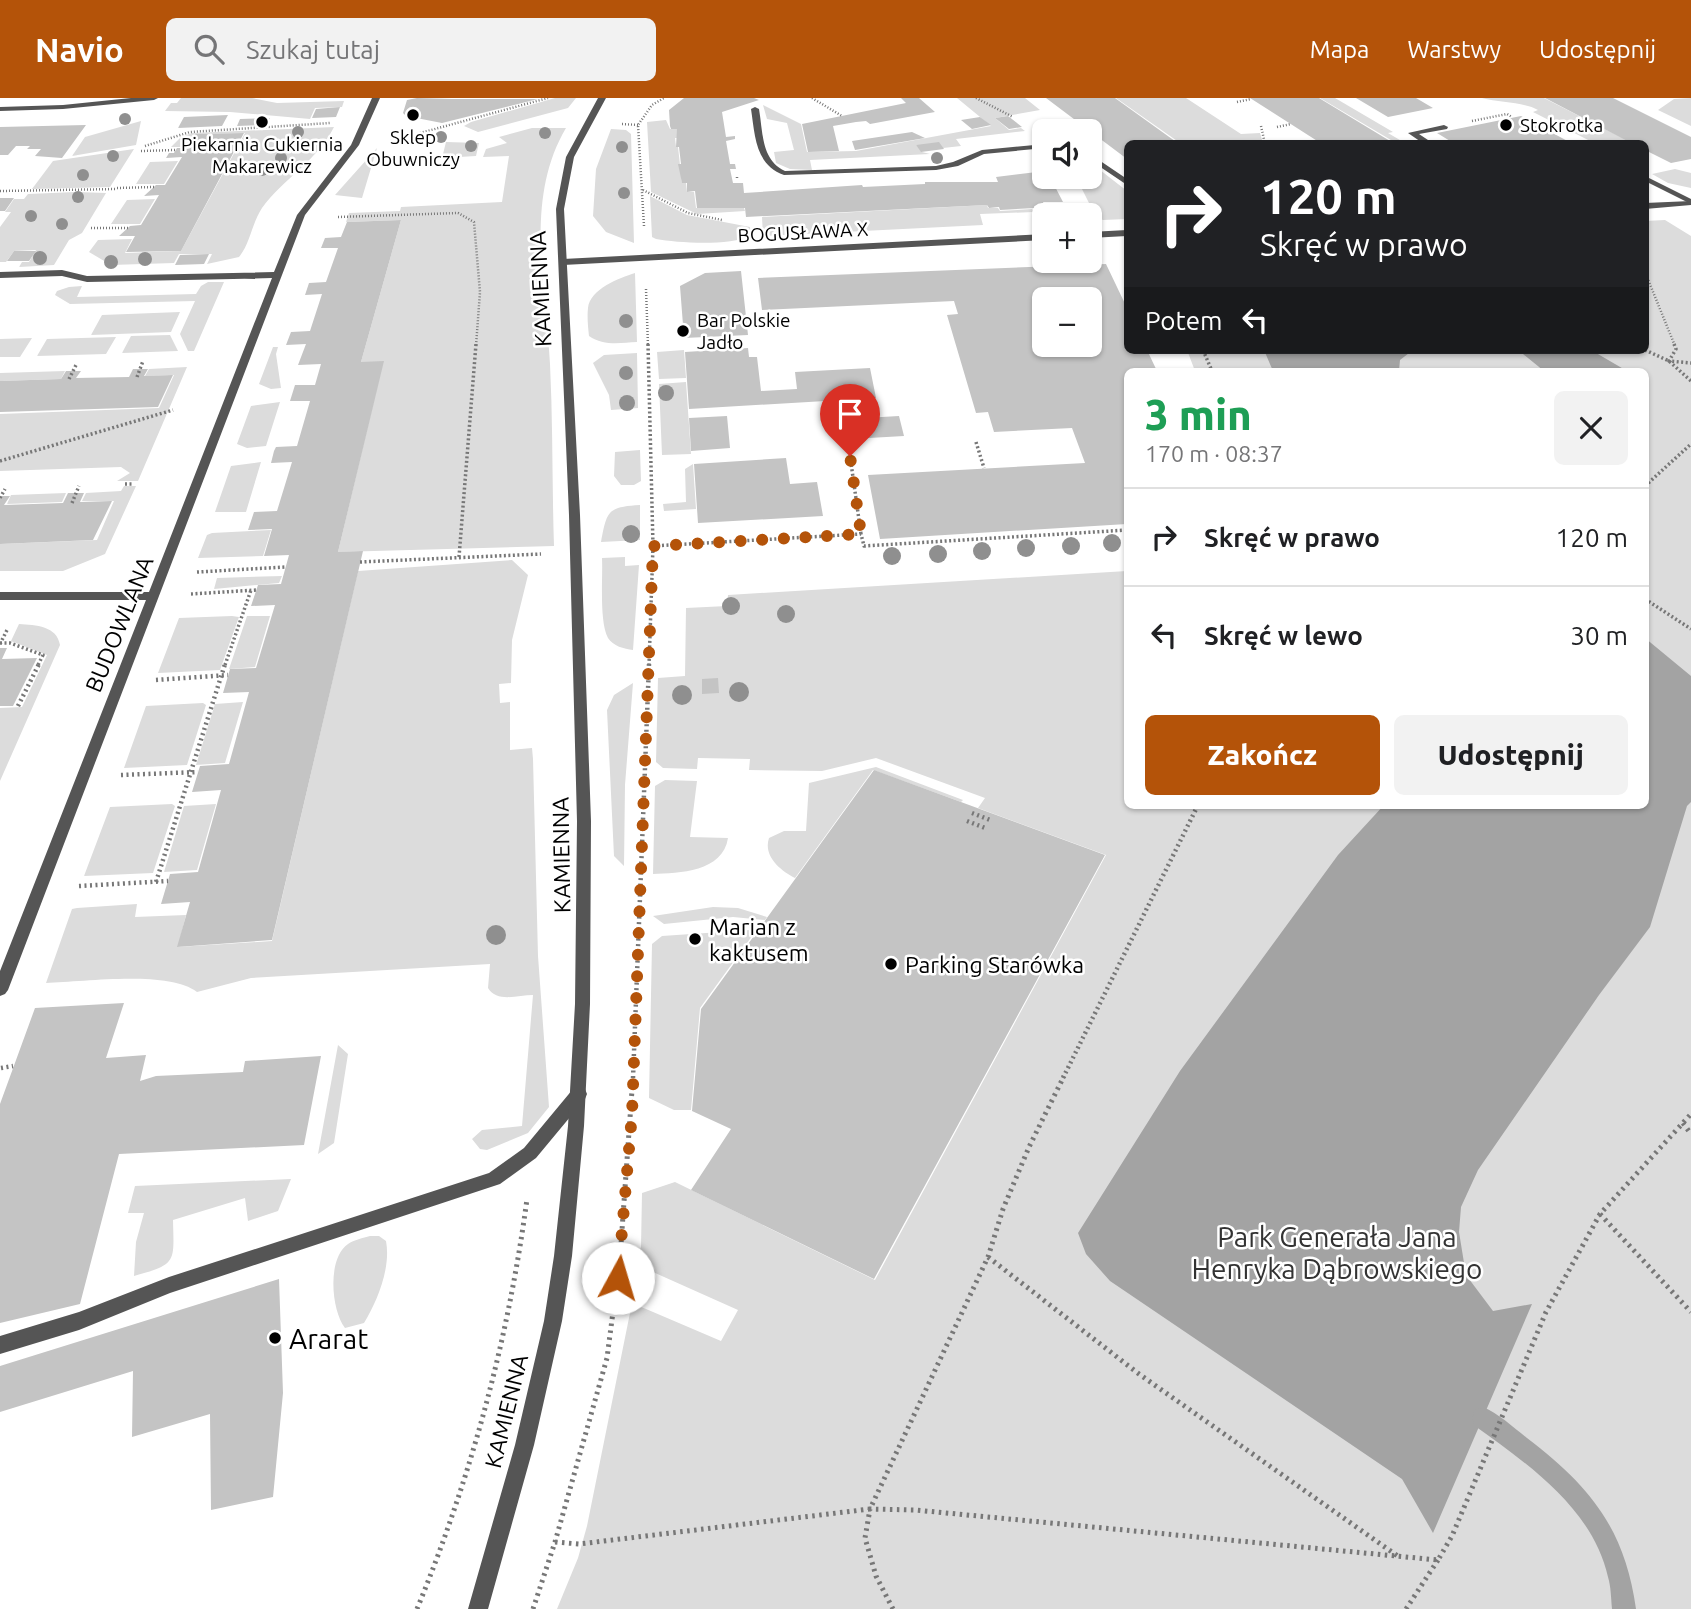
<!DOCTYPE html>
<html lang="pl">
<head>
<meta charset="utf-8">
<style>
  body { margin:0; font-family:Ubuntu,sans-serif; background:#f2f2f2; color:#202124; height:100vh; display:flex; flex-direction:column; font-size:26px; white-space:nowrap }
  * { box-sizing:border-box; margin:0 }
  p { font-size:23px; color:#757577 }
  .icon { flex:none; width:38px; height:38px; fill:none; stroke:currentColor; stroke-width:2; stroke-linecap:round; stroke-linejoin:round }
  .map { position:relative; flex:1; overflow:hidden }
  .side { position:absolute; left:1124px; top:270px; width:525px; height:441px; display:flex; flex-direction:column; background:#fff; border-radius:10px; box-shadow:0 2px 5px #0004 }
  .side>* { flex:none }
  .banner { position:absolute; left:1124px; top:42px; width:525px; height:214px; border-radius:10px; box-shadow:0 2px 5px #0004; background:#202124; color:#fff; overflow:hidden }
  .tools { position:absolute; left:1032px; top:21px; display:grid; gap:14px }
  .tools a { display:grid; place-items:center; width:70px; height:70px; border-radius:10px; background:#fff; box-shadow:0 2px 5px #0004; font-size:35px }
  .pin { position:absolute; display:grid; place-items:center; width:60px; height:60px; color:#fff; margin:-72px -30px; border-radius:50% 50% 50% 0; rotate:-45deg; box-shadow:0 0 7px #0007 }
  .pin .icon { rotate:45deg }
  .me { position:absolute; width:77px; margin:-38px; rotate:6deg; stroke-linejoin:round; filter:drop-shadow(0 0 5px #0008) }
  .turn { display:flex; align-items:center; gap:24px; height:147px; padding:0 21px; font-size:32px }
  .turn .icon { width:91px; height:91px; stroke-width:2.5 }
  .turn b { display:block; font-size:49px; line-height:60px }
  .then { display:flex; align-items:center; height:66px; padding:0 21px; background:#0003; gap:14px; font-size:26px }
  .round { display:grid; place-items:center; flex:none; width:74px; height:74px; border-radius:10px; background:#f2f2f2 }
  .overview { display:flex; align-items:center; justify-content:space-between; height:119px; padding:0 21px }
  h1 { font-size:42px; font-weight:800; line-height:52px; color:#1e9e55 }
  .cta { display:flex; gap:14px; margin-top:auto; padding:14px 21px }
  .cta a { flex:1; height:80px; border-radius:10px; background:#b45309; color:#fff; font-size:28px; font-weight:800; line-height:80px; text-align:center }
  .cta a+a { background:#f2f2f2; color:#202124 }
  ul { padding:0; list-style:none }
  li { display:flex; align-items:center; gap:21px; height:98px; padding:0 21px; border-top:2px solid #e0e0e0 }
  li div { flex:1 }
  li b { display:block; font-size:26px }
  li em { font-style:normal }
  header { display:flex; align-items:center; gap:42px; box-sizing:border-box; height:98px; padding:0 35px; background:#b45309; color:#fff }
  header strong { font-size:33px }
  nav { display:flex; gap:38px; margin-inline-start:auto; font-size:24px }
  .search { width:490px; height:63px; background:#f2f2f2; display:flex; align-items:center; gap:18px; box-sizing:border-box; padding:0 24px; border-radius:10px; color:#757577; font-size:26px }
  .map>svg:first-child { display:block }
  .green { fill:#dcdcdc }
  .water { fill:#a3a3a3 }
  .lines { fill:none; stroke-linecap:round; stroke-linejoin:round }
  .stream { fill:#a3a3a3; fill-rule:evenodd }
  .building { fill:#c4c4c4; fill-rule:evenodd }
  .path-far3 { stroke:#777; stroke-width:2.5; stroke-dasharray:1 2; stroke-linecap:butt }
  .path-far2 { stroke:#777; stroke-width:3.5; stroke-dasharray:2 2.5; stroke-linecap:butt }
  .path-far1 { stroke:#777; stroke-width:4.5; stroke-dasharray:2 3.5; stroke-linecap:butt }
  .path { stroke:#777; stroke-width:5; stroke-dasharray:2.5 4.5; stroke-linecap:butt }
  .service { fill:#555; fill-rule:evenodd }
  .minor { fill:#555; fill-rule:evenodd }
  .tertiary { fill:#555; fill-rule:evenodd }
  .tree { fill:#8f8f8f }
  .route { stroke:#b45309; stroke-width:12; stroke-dasharray:0 21.6 }
  .poi-dot { fill:#000; stroke:#fff; stroke-width:2.5 }
  .labels { text-anchor:middle; dominant-baseline:central; stroke-width:5; stroke-linejoin:round; paint-order:stroke }
  .far-poi-label { font-size:19px; fill:#000; stroke:#fff; text-anchor:start }
  .far-street-label { font-size:19px; fill:#000; stroke:#fff }
  .street-label { font-size:23px; fill:#000; stroke:#fff }
  .poi-label { font-size:23px; fill:#000; stroke:#fff; text-anchor:start }
  .near-park-label { font-size:28px; fill:#333; stroke:#fff }
  .near-poi-label { font-size:28px; fill:#000; stroke:#fff; text-anchor:start }
</style>
</head>
<body>
<header>
<strong>Navio</strong>
<div class="search"><svg class="icon" aria-label="search" viewBox="0 0 24 24"><circle cx="10" cy="10" r="6"/><path d="M15 15l6 6"/></svg>Szukaj tutaj</div>
<nav><a>Mapa</a><a>Warstwy</a><a>Udostępnij</a></nav>
</header>
<div class="map">
<svg width="1691" height="1511" viewBox="0 0 1691 1511">
  <rect width="100%" height="100%" fill="#fff"/>
  <path class="green" d="M181 0H252L277 5 344 3 342 9 315 10 310 21 230 14 165 13 171 5H177Z
    M555 0H576L568 10 478 34 464 28 471 24Z
    M957 0H1025L1040 12 995 20 1009 32 1021 30 1025 33 956 41 961 48 943 50 916 47 922 54 930 56 810 62 812 72 790 71 776 65 774 54 794 52 787 25 767 21 763 7 801 26 807 54 856 53 991 28Z
    M1116 0H1186L1241 36 1260 35 1263 45H1180Z
    M1320 0H1335L1393 34 1388 35 1405 45H1396Z
    M1482 0H1544L1632 45H1594L1533 14 1538 12C1525 4 1500 5 1482 0Z
    M1691 0V28L1658 12 1674 1Z
    M666 22 670 31H677V40H675L676 49H678L682 85H686L687 94H694L696 110H744L745 113 697 116 651 94 647 24Z
    M141 23 136 47 72 58 85 39Z
    M334 29C317 63 284 80 262 110 252 125 250 146 239 159L207 166 212 156H179L174 165 111 167 89 154 98 142 132 141 125 155 181 153 245 35 195 36 187 49H171L181 39 192 35Z
    M532 30H566C524 101 546 188 550 266 553 327 552 388 554 448L338 454 383 264H361L401 122 346 124 349 115 400 113 401 109 502 104 509 58 483 59 486 51 507 45 499 39Z
    M611 31 626 32 631 36 634 145 606 134 593 118 596 71Z
    M446 44 479 45 476 58 442 60Z
    M377 50 362 100 335 97Z
    M134 51 110 89 32 91 53 63Z
    M178 63 164 86H136L150 64Z
    M1091 65 1127 93V121L1103 122 1096 119 1076 79H1090Z
    M1675 71 1691 75V90L1668 85 1652 76Z
    M76 94 106 95 82 135 69 142 54 167 19 169 22 164H29L36 152 14 153 6 164H0V129L11 114H5L14 101H24L28 96Z
    M650 98 687 117 750 129 751 138C729 148 679 145 656 141L652 139Z
    M155 101 140 126H111L127 102Z
    M987 107 988 110H998L1000 113 1032 111 1034 114 980 116 983 127 763 138 762 119Z
    M1665 122 1691 138V1511H557L578 1460 587 1428 632 1205 721 1243 738 1212 635 1166 641 1149 642 1095 675 1084 875 1182 1106 757 978 710 985 700 876 660 822 673 749 672 750 661 698 660 697 671 663 670 656 664 658 580 685 578 686 510 727 508 728 497 1127 473V707H1645V273H1195L1187 252H1645V123Z
    M635 175 637 244C620 245 603 248 589 238 588 229 587 219 588 210 590 191 619 180 635 175Z
    M208 184H224L194 253H188L180 236 195 203 70 206 55 197 57 193 69 189 82 188 77 199 196 196 201 188Z
    M180 214 171 234 91 237 102 217Z
    M170 237 178 253 122 255 131 238Z
    M116 239 106 256 37 258 47 241Z
    M32 240 20 259H0V241Z
    M273 249H278L276 256 281 290 271 291 259 286Z
    M684 252 686 280 659 281 657 254Z
    M637 255 638 310 611 312 609 297 593 265 604 257Z
    M187 269 138 383H117L130 375 121 369 0 373V316L159 310 174 277 145 278 149 271Z
    M65 273 61 281 0 283V275Z
    M686 284 691 356 662 357 659 286Z
    M280 304 266 348 247 350 237 346 251 308Z
    M640 352 641 383 634 387H621L614 378 615 354Z
    M261 364 246 414H215L231 368Z
    M693 366 696 411 664 413 663 406 686 404 685 371Z
    M124 388H136L105 456 63 473H0V446L97 442 114 403H82L86 395 121 393Z
    M66 395 62 404 7 406 11 397Z
    M640 407V442L601 444C607 413 607 409 640 407Z
    M271 432 263 458 198 460 207 437 212 435Z
    M625 459V468L639 467 633 552C624 551 613 548 608 540 599 523 603 480 602 460Z
    M512 462 528 477 512 542 511 585 499 586 500 605 510 604V652L532 650 533 661 538 858 549 1009 528 1035 487 1052 480 1051 472 1041 482 1032 522 1028 533 897C518 897 497 905 488 890L490 866 251 880 197 894C168 872 84 884 46 885L72 811 77 810 137 806 135 819 186 817 178 849 272 843 358 473Z
    M282 478 279 485 214 491 217 480Z
    M232 518 239 519 220 572 158 575 179 520Z
    M247 518H270L255 569 229 571Z
    M19 526C36 527 57 528 60 547L0 683V610L22 609 47 557 11 543Z
    M633 585 625 687 624 768 614 758 607 612 614 597Z
    M243 604 225 665 196 667 215 606Z
    M203 605 206 607 187 667 124 670 146 608Z
    M876 669 963 702 961 704 873 672 795 780C780 772 763 758 769 740L784 733H806L809 685Z
    M665 682 697 683 690 739 728 740C723 774 679 775 653 776L655 688Z
    M172 706 175 708 153 775 84 778 110 709Z
    M216 706 197 772 164 774 184 708Z
    M713 809 738 810 767 819 765 822 733 819 664 826 653 818Z
    M750 832 755 834 700 910 691 1012H674L649 1000 652 846 662 838Z
    M338 947 348 956 334 1045 318 1056Z
    M291 1081 278 1113 248 1123 245 1100 173 1122C174 1165 177 1166 134 1178L136 1144 144 1115H128L135 1088Z
    M370 1138H379L386 1143C391 1169 378 1202 364 1225L345 1230C331 1212 327 1160 348 1146 354 1142 363 1140 370 1138Z"/>
  <path class="water" d="M1264 252H1413L1400 262 1399 273H1273Z
    M1473 252H1591L1627 273H1544L1523 256 1498 253 1479 255Z
    M1645 540 1691 578V704L1687 708 1650 829 1599 897 1478 1072 1461 1109 1459 1134 1466 1177 1493 1213 1532 1206 1433 1435 1402 1381 1110 1183 1086 1156 1078 1135 1180 973 1338 757 1384 707H1645Z"/>
  <g class="lines">
    <path class="stream" d="M1483 1309C1499 1316 1513 1329 1527 1340 1590 1388 1625 1431 1636 1511H1612C1611 1500 1611 1489 1608 1479 1593 1411 1528 1366 1475 1328L1472 1320 1475 1312Z"/>
  </g>
  <path class="building" d="M417 0 452 1H538L442 25 406 18 403 15 407 2Z
    M684 0H754L759 2 722 14 726 39 735 38V41L726 43 730 66H735L736 71H730L733 85H743L744 95 862 87 863 89 925 86V84H998L996 79 1045 73V79H1050L1063 104H1043L1044 107 1034 108 1035 110 1000 112 999 109 989 110 987 107 746 119 745 110H697L695 93 687 94V85H682L678 66H681L679 49H676L677 31H671L670 28 669 12Z
    M901 0H919L935 14 870 26 866 23 856 24 833 28 839 53 808 54 802 26 906 5Z
    M1046 0H1115L1179 46H1127V61Z
    M1250 0H1319L1395 46H1322Z
    M1356 0H1416L1433 10 1388 19Z
    M1545 0H1613L1691 39V61L1671 65 1645 52V46H1633Z
    M340 9 336 19 312 20 316 11Z
    M228 17 222 28 178 30 184 19Z
    M1008 18 1022 29 1009 31 995 20Z
    M1521 18 1573 46H1455L1437 35Z
    M980 19 991 27 972 31 961 22Z
    M270 20 267 27 237 28 240 21Z
    M86 27 62 60 35 58 41 51H27L30 48H16L8 57H0V29Z
    M912 34 925 40 855 52 852 43Z
    M244 35 181 153 126 154 135 138H119L130 128 141 127 159 97 144 98 156 87H165L182 59 166 60 169 55H174L177 50H187L195 36Z
    M939 44 944 51 921 54 916 47Z
    M0 100H14L5 113H0Z
    M401 122 361 264 384 263 338 454 363 453 272 842 177 849 190 804 161 806 170 776 198 774 221 692 192 694 200 668 229 666 249 594 223 595 230 571 256 570 275 507 251 508 258 487 281 486 289 457 264 458 272 431 248 432 254 414 277 413 292 364 271 365 274 353 276 349 297 348 310 303H290L295 287H315L321 266 298 267 306 246 286 247 291 234 310 233 322 196 305 197 309 185 326 184 338 150H321L325 140 341 139 347 124Z
    M14 153H36L29 163H7Z
    M209 156 204 166 175 167 180 157Z
    M1106 166 1127 210V252H1147L1157 273H1127V426L880 441 868 377 1085 365 1072 330 994 334 988 314 976 315 947 217 958 216 954 203 762 212 758 180ZM1045 201H1090V247H1045Z
    M741 173 748 237 684 240 680 188 705 175Z
    M748 250 749 259H757L761 293 797 291 795 274 870 270 876 300 689 311 685 254Z
    M133 271H148L144 278 173 277 158 309 0 314V283L61 281 66 273H81L76 280 129 279Z
    M727 318 730 350 691 353 689 320Z
    M899 318 904 338 834 342 830 322Z
    M786 360 790 386 817 384 823 418 698 425 694 366Z
    M68 395H84L80 404 112 403 93 442 0 446V398H10L4 407 63 405Z
    M0 550H7L2 561 37 560 13 608H0Z
    M718 580 719 595 702 596V581Z
    M874 672 1105 757 874 1181 691 1092 731 1031 692 1013 701 911Z
    M124 905 106 960 146 957 140 983 156 978 243 974 245 963 321 958 304 1047 119 1056 80 1206 0 1225V1006L35 910Z
    M279 1181 283 1295 273 1399 211 1412 210 1316 132 1339 133 1273 0 1314V1268Z"/>
  <g class="lines">
    <path class="path-far3" d="M812 0 842 18
      M976 0 1013 19
      M1237 4 1251 1
      M1472 23 1507 16 1512 19
      M622 26 638 27
      M1261 28 1265 46
      M1277 29 1291 26
      M391 43 548 0
      M145 48 190 34 330 25
      M141 53 175 52
      M737 79V82
      M117 90 154 89
      M643 92 688 115 722 122
      M0 93 116 91
      M338 119 458 115 474 124 480 194 476 248
      M644 128 638 27 652 7 664 0
      M91 130H129
      M1645 174 1675 248
      M646 191 648 248"/>
    <path class="path-far2" d="M648 246 653 448 649 567
      M1674 246 1676 251 1669 263 1691 265
      M1203 252 1212 273
      M1645 252 1669 263 1691 283
      M137 279 143 263
      M69 281 77 265
      M976 344 984 370
      M850 358 861 436
      M0 363 173 312
      M125 386H132
      M1645 388 1691 346
      M0 400 5 391
      M72 405 79 388
      M653 448 861 436 864 448 1127 432
      M459 459 476 246
      M360 464 541 456
      M197 474 286 469
      M191 496 256 492
      M1645 501 1691 531
      M0 545H10L43 557 38 567
      M0 546 8 530
      M225 567 251 492"/>
    <path class="path-far1" d="M156 582 228 577
      M18 608 39 566
      M121 677 198 674
      M972 715 990 722
      M967 723 985 730
      M156 784 225 566
      M79 788 168 783
      M1 970 13 968
      M633 980 649 566
      M1063 980 1198 707"/>
    <path class="path" d="M1683 1025 1691 1036
      M1600 1116 1691 1214
      M988 1159 1139 1276 1399 1459
      M555 1444 579 1446 870 1411 988 1159 1003 1111 1029 1049 1064 978
      M417 1511C471 1379 508 1243 527 1101
      M533 1511 555 1444 607 1260 620 1160 633 978
      M893 1511 876 1478 865 1440 870 1411 915 1412 1438 1462 1452 1438 1546 1214 1600 1116 1691 1016
      M1406 1511 1438 1462"/>
    <path class="service" d="M131 0H158L154 2 63 11 0 13V9L63 7Z
      M755 9 759 11C763 34 761 62 785 73L936 68 953 64 982 52 1045 46V50L984 56 958 68 936 72 784 77C755 67 755 37 751 11Z
      M1444 27 1448 29 1447 31 1419 36 1434 46H1424L1408 35Z
      M1090 56 1127 81V87L1090 62Z
      M1645 78 1691 101V106L1645 83Z
      M62 172 87 178 233 175 237 178 233 181 87 184 62 178 0 180V174Z
      M579 989 585 991 587 996 585 1001 536 1060 500 1086 170 1195 79 1232 0 1256V1238L79 1214 169 1179 489 1075 524 1050 573 991Z"/>
    <path class="minor" d="M372 0H380L359 47 305 117 8 892 5 896 0 898V873L146 502H0V494H149L272 180 233 181 229 178 233 175 274 174 297 117 351 47Z
      M1691 103V107L1645 111V105Z
      M1127 132V138L1090 140V134Z
      M1045 136V142L563 167 559 164 563 161Z"/>
    <path class="tertiary" d="M598 0H606L574 59 564 111 580 417 591 723 590 906 584 1028 572 1158 562 1223 534 1347 488 1511H468L515 1347 544 1223 554 1158 568 1028 575 906 577 723 569 417 556 111 566 59Z"/>
  </g>
  <g class="tree">
    <circle cx="125" cy="21" r="6"/>
    <circle cx="298" cy="34" r="6"/>
    <circle cx="545" cy="35" r="6"/>
    <circle cx="441" cy="39" r="6"/>
    <circle cx="471" cy="48" r="6"/>
    <circle cx="622" cy="49" r="6"/>
    <circle cx="113" cy="58" r="6"/>
    <circle cx="281" cy="60" r="6"/>
    <circle cx="937" cy="60" r="6"/>
    <circle cx="262" cy="72" r="6"/>
    <circle cx="83" cy="77" r="6"/>
    <circle cx="624" cy="95" r="6"/>
    <circle cx="78" cy="99" r="6"/>
    <circle cx="31" cy="118" r="6"/>
    <circle cx="62" cy="126" r="6"/>
    <circle cx="40" cy="160" r="7"/>
    <circle cx="145" cy="161" r="7"/>
    <circle cx="111" cy="164" r="7"/>
    <circle cx="626" cy="223" r="7"/>
    <circle cx="626" cy="275" r="7"/>
    <circle cx="666" cy="295" r="8"/>
    <circle cx="627" cy="305" r="8"/>
    <circle cx="631" cy="436" r="9"/>
    <circle cx="1112" cy="445" r="9"/>
    <circle cx="1071" cy="448" r="9"/>
    <circle cx="1026" cy="450" r="9"/>
    <circle cx="982" cy="453" r="9"/>
    <circle cx="938" cy="456" r="9"/>
    <circle cx="892" cy="458" r="9"/>
    <circle cx="731" cy="508" r="9"/>
    <circle cx="786" cy="516" r="9"/>
    <circle cx="739" cy="594" r="10"/>
    <circle cx="682" cy="597" r="10"/>
    <circle cx="496" cy="837" r="10"/>
  </g>
  <g class="lines">
    <path class="route" d="M618 1180 632 1016 653 448 861 436 850 358"/>
  </g>
  <g class="poi-dot">
    <circle cx="413" cy="17" r="7"/>
    <circle cx="262" cy="24" r="7"/>
    <circle cx="1506" cy="27" r="7"/>
    <circle cx="683" cy="233" r="7"/>
    <circle cx="695" cy="841" r="7"/>
    <circle cx="891" cy="866" r="7"/>
    <circle cx="275" cy="1240" r="7"/>
  </g>
  <g class="labels">
    <g class="far-poi-label">
      <text x="1520" y="27">Stokrotka</text>
      <text x="413" y="39" text-anchor="middle">Sklep<tspan x="413" dy="22">Obuwniczy</tspan></text>
      <text x="262" y="46" text-anchor="middle">Piekarnia Cukiernia<tspan x="262" dy="22">Makarewicz</tspan></text>
      <text x="697" y="222">Bar Polskie<tspan x="697" dy="22">Jadło</tspan></text>
    </g>
    <g class="far-street-label">
      <text transform="translate(803 134) rotate(-3)">BOGUSŁAWA X</text>
    </g>
    <g class="street-label">
      <text transform="translate(540 191) rotate(-93)">KAMIENNA</text>
      <text transform="translate(119 526) rotate(-68)">BUDOWLANA</text>
      <text transform="translate(561 757) rotate(-91)">KAMIENNA</text>
      <text transform="translate(506 1313) rotate(-76)">KAMIENNA</text>
    </g>
    <g class="poi-label">
      <text x="709" y="828">Marian z<tspan x="709" dy="26">kaktusem</tspan></text>
      <text x="905" y="866">Parking Starówka</text>
    </g>
    <g class="near-park-label">
      <text x="1337" y="1138">Park Generała Jana<tspan x="1337" dy="32">Henryka Dąbrowskiego</tspan></text>
    </g>
    <g class="near-poi-label">
      <text x="289" y="1240">Ararat</text>
    </g>
  </g>
</svg>
<div class="tools">
<a><svg class="icon" aria-label="sound" viewBox="0 0 24 24"><path d="M4 9h4l5-4v14l-5-4H4zM17 9q2 3 0 6"/></svg></a>
<a>+</a>
<a>−</a>
</div>
<div class="pin" style="left:850px;top:358px;background:#d93025"><svg class="icon" aria-label="arrive" viewBox="0 0 24 24"><path d="M6 21V4h12l-3 4 3 4H6"/></svg></div>
<svg class="me" style="left:618px;top:1180px" viewBox="-20 -20 40 40"><circle r="19" fill="#fff"/><path d="M0-13L10 11 0 6-10 11z" fill="#b45309"/></svg>
<div class="banner">
<div class="turn"><svg class="icon" aria-label="right" viewBox="0 0 24 24"><path d="M7 20v-9h11M14 6l5 5-5 5"/></svg><div><b>120 m</b>Skręć w prawo</div></div>
<div class="then">Potem<svg class="icon" aria-label="left" viewBox="0 0 24 24"><path d="M17 20v-9H6M10 6l-5 5 5 5"/></svg></div>
</div>
<section class="side">
<div class="overview"><div><h1>3 min</h1><p>170 m · 08:37</p></div><a class="round"><svg class="icon" aria-label="close" viewBox="0 0 24 24"><path d="M6 6l12 12M18 6L6 18"/></svg></a></div>
<ul>
<li><svg class="icon" aria-label="right" viewBox="0 0 24 24"><path d="M7 20v-9h11M14 6l5 5-5 5"/></svg><div><b>Skręć w prawo</b></div><em>120 m</em></li>
<li><svg class="icon" aria-label="left" viewBox="0 0 24 24"><path d="M17 20v-9H6M10 6l-5 5 5 5"/></svg><div><b>Skręć w lewo</b></div><em>30 m</em></li>
</ul>
<div class="cta"><a>Zakończ</a><a>Udostępnij</a></div>
</section>
</div>
</body>
</html>
